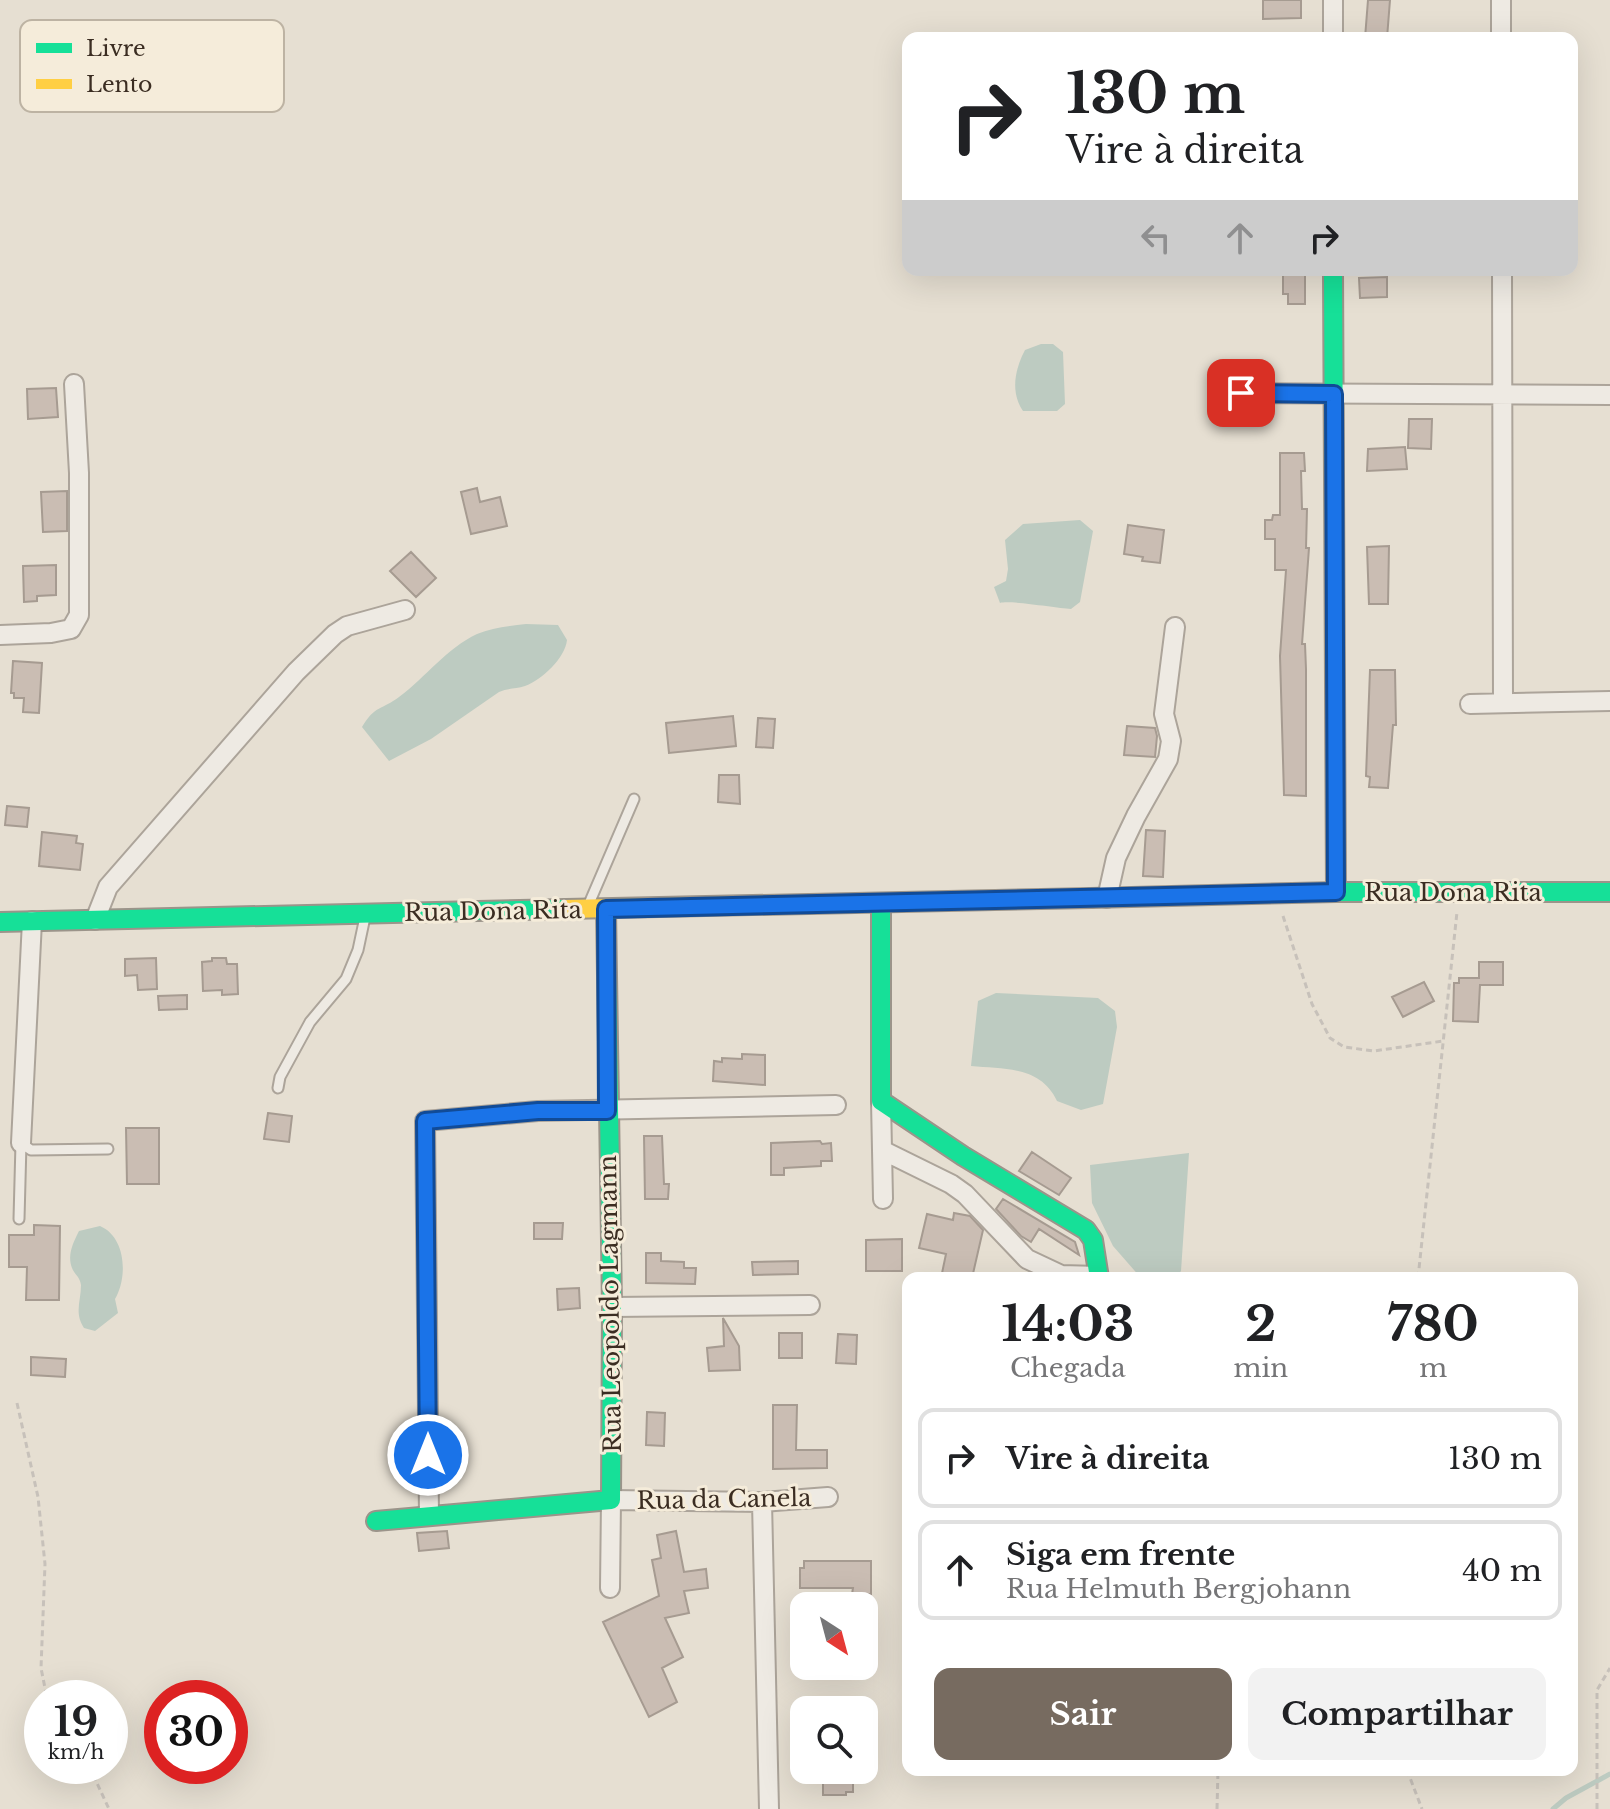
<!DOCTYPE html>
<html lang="pt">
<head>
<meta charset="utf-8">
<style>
  body { margin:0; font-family:"Libre Baskerville",serif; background:#f2f2f2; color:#202124; height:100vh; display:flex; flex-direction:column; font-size:30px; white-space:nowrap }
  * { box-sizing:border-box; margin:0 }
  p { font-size:26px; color:#757577 }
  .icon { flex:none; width:44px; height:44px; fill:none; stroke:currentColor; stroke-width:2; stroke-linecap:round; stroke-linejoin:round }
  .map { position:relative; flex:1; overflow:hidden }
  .sheet { position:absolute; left:902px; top:1272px; width:676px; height:504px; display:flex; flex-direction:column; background:#fff; border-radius:16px; box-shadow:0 8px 32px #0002 }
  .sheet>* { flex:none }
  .guide { position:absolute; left:902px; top:32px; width:676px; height:244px; border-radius:16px; box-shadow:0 8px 32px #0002; background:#fff; color:#202124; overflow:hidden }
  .needle { width:52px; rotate:144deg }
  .controls { position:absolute; left:790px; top:1592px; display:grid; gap:16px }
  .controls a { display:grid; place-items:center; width:88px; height:88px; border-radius:16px; background:#fff; box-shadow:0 8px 32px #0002; font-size:40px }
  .speed { position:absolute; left:24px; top:1680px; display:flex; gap:16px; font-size:40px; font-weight:700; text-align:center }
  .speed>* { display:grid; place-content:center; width:104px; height:104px; border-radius:50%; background:#fff; box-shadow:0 8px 32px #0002; line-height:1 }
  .speed small { font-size:20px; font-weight:400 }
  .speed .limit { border:12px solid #d22; background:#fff; color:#111 }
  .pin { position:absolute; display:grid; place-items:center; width:68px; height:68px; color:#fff; margin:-34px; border-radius:16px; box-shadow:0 4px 12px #0006 }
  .me { position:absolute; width:88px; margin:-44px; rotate:0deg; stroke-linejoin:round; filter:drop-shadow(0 0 6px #0008) }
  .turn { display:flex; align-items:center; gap:28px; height:168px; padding:0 32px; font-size:36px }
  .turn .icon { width:104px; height:104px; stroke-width:2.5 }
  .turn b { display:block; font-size:56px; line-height:68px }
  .lanes { display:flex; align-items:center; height:76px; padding:0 32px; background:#0003; justify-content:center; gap:40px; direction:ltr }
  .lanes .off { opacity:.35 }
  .eta { display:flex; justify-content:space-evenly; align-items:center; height:136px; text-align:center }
  .eta b { font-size:48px; font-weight:800; line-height:56px }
  .primary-button { display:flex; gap:16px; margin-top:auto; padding:16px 32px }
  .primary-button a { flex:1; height:92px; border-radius:16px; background:#776b60; color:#fff; font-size:32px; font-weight:800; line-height:92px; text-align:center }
  .primary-button a+a { background:#f2f2f2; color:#202124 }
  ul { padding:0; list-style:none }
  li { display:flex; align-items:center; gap:24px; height:100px; margin:0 16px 12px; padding:0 16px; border:4px solid #e0e0e0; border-radius:16px }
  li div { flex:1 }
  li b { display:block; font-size:30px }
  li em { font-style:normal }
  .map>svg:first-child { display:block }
  .water { fill:#bdcbc1 }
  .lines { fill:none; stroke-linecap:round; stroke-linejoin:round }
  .stream { stroke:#bdcbc1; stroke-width:5 }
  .building { fill:#cabdb3; stroke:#a69b91; stroke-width:2 }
  .lane-casing { stroke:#aca49a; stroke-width:13 }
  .street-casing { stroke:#aca49a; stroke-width:22 }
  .fast-casing { stroke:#9b948a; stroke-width:22 }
  .slow-casing { stroke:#9b948a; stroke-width:22 }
  .path { stroke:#c7c1ba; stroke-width:3; stroke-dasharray:6 4; stroke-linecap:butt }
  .lane { stroke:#eeeae3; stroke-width:9 }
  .street { stroke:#eeeae3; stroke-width:18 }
  .fast { stroke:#16e098; stroke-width:18 }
  .slow { stroke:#ffcf43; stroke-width:18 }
  .route-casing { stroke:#114b97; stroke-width:20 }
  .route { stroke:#1a73e8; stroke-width:14 }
  .labels { text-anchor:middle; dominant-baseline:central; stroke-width:6; stroke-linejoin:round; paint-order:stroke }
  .street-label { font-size:24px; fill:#3b2d22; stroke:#f5ecda }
  .key { fill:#f5ecda; stroke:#bdb3a3; stroke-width:2 }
  .key-label { font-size:22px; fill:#3b2d22 }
</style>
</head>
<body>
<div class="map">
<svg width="1610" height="1809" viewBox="0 0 1610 1809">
  <rect width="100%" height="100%" fill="#e6dfd2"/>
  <path class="water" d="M1041 344H1053L1063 352 1065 404 1057 411H1023C1010 392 1015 369 1025 350Z
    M1080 520 1093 531 1080 602 1071 609C1056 608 1010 600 1000 603L994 587 1006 581 1008 569 1005 540 1023 524Z
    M526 624 558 625 567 640C565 658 542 680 525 686 516 689 508 688 499 692L431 739 389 761 362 727C375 705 382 710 399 697 426 677 447 648 477 634 492 628 510 626 526 624Z
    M996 993 1098 998 1115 1011 1117 1027 1103 1104 1081 1110 1057 1101C1041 1066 1004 1069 971 1066L978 1001Z
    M1189 1153 1181 1271 1175 1278H1141L1113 1246 1092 1203 1090 1165Z
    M100 1226C126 1237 128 1277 115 1299L118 1313 95 1331 84 1328C74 1313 81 1301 81 1285 80 1277 75 1275 72 1268 67 1255 73 1243 79 1231Z"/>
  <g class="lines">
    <path class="stream" d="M1553 1809 1566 1798 1610 1774"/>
  </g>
  <path class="building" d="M1263 0H1301V18L1263 19Z
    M1368 0H1390L1387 38H1365Z
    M1283 270H1305V304H1288V294H1283Z
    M1387 277V297L1360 298 1359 278Z
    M56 388 58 417 28 419 27 389Z
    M1409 419H1432L1431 449 1408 448Z
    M1405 447 1407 469 1367 471 1368 449Z
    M1280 453H1304L1305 471H1301L1302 509H1307L1306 548H1309L1302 644H1305L1306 669V796L1284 795 1280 656 1286 570H1275V539H1265V520H1272L1273 515H1280Z
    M477 488 480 502 500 497 507 526 471 534 461 492Z
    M67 491V531L43 532 41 492Z
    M1128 525 1164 530 1160 563 1142 561 1143 557 1124 554Z
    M1389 546 1388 604H1369L1367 547Z
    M411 552 436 578 416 597 390 571Z
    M56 565V595L37 596V601L24 602 23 566Z
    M13 661 42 663 39 713 23 712 24 698H14V693H11Z
    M1370 670H1395L1396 725H1393L1388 788 1369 787 1370 777 1366 776Z
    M733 716 736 746 669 753 666 723Z
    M758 718 775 719 773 748 756 747Z
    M1127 726 1155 728 1157 736 1155 757 1124 755Z
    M719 775H739L740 804 718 802Z
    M7 806 29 808 27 827 5 825Z
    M1146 830 1165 831 1163 877 1143 876Z
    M42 832 77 836 76 843 83 844 80 870 39 866Z
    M156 958 157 989 138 990 137 975 125 976V959Z
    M212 958H226L227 964H237L238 994 222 995V990L203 991 202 962 212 961Z
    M1479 962H1503V985H1480L1478 1022 1453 1021 1454 983H1459V978H1479Z
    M1424 982 1434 1001 1403 1017 1392 997Z
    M187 995V1009L159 1010 158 996Z
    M742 1054 765 1055V1085L713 1081 714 1061 722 1062V1058L742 1059Z
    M268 1113 292 1116 289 1142 264 1139Z
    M126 1128H159V1184H127Z
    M644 1136H662L664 1184H669L668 1199H645Z
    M820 1141 822 1144 831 1143 832 1161H821V1166L784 1168V1175H771V1143Z
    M1032 1152 1071 1178 1059 1195 1019 1171Z
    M1003 1199 1075 1242 1079 1255 1039 1229 1031 1242 1021 1236 996 1209Z
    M954 1213 970 1216 983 1230 972 1278H941L946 1254 919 1248 927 1214 953 1220Z
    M534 1223H563L562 1239H534Z
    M34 1225 60 1226 59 1300H26L27 1267H9V1235H34Z
    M902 1239V1271H866V1240Z
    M646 1253H661V1261L684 1262V1268H696L695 1284 646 1283Z
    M798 1261V1274L753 1275 752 1262Z
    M579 1288 580 1308 558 1310 557 1289Z
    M723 1318 739 1346 740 1370 709 1371 707 1348 724 1346Z
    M779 1333H802V1358H779Z
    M838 1334 857 1335 856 1364 836 1363Z
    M31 1357 66 1359 65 1377 31 1375Z
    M773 1405H797L796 1450H827V1468L773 1469Z
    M647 1412 665 1413 664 1446 646 1445Z
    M447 1531 449 1548 419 1551 417 1533Z
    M676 1531 684 1572 706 1569 708 1588 684 1591 689 1613 665 1618 683 1657 662 1668 677 1702 649 1717 603 1622 659 1596 652 1560 661 1558 657 1535Z
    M804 1561H871V1594H852L853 1588H800V1568H804Z
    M823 1770H853V1792H846V1795H823Z"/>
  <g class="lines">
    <g class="lane-casing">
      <path id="lane" d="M588 906 634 799
        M278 1088 280 1077 310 1022 346 979 358 950 365 917
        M19 1219 21 1143 31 1150 108 1149"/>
    </g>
    <g class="street-casing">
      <path id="street" d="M1333 0V38
        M1501 0V38
        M1502 270 1503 703
        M1241 393 1610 395
        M0 635 51 633 71 629 79 615V473L74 384
        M1470 704 1610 701
        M1107 898 1116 858 1136 816 1168 759 1171 741 1164 714 1175 627
        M95 920 108 887 296 672 335 634 347 626 405 610
        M881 1101 883 1199
        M21 1143 32 921
        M882 1150 951 1184 965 1194 1027 1259 1061 1275 1099 1276
        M612 1307 810 1305
        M762 1502 769 1809
        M429 1516 425 1121 538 1111 836 1105
        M610 1588 611 1500 762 1502 828 1497"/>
    </g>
    <g class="fast-casing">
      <path id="fast" d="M1333 270 1336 892
        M1091 898 1336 892H1610
        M881 903V1101L963 1156 1086 1230 1093 1240 1099 1278
        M0 922 566 909
        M376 1521 611 1500 612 1307 606 909"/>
    </g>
    <g class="slow-casing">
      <path id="slow" d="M566 909 1091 898"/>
    </g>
    <path class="path" d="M1283 916 1312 1004 1330 1038 1344 1047 1374 1051 1443 1041
      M1418 1278 1457 912
      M17 1403 38 1497 45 1564 41 1668 47 1698
      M89 1766 109 1809
      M1407 1770 1422 1809
      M1217 1809 1218 1770
      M1597 1809V1690L1610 1668"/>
    <use href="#lane" class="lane"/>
    <use href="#street" class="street"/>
    <use href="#fast" class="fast"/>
    <use href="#slow" class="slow"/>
  </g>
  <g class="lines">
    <g class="route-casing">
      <path id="route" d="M428 1455 425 1121 538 1111H607L606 909 1336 892 1334 394 1241 393"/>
    </g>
    <use href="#route" class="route"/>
  </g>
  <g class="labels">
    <g class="street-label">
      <text x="1453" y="892">Rua Dona Rita</text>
      <text transform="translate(493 911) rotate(-1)">Rua Dona Rita</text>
      <text transform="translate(610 1304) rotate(-91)">Rua Leopoldo Lagmann</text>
      <text transform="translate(724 1499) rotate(-1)">Rua da Canela</text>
    </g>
  </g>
  <rect x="20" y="20" width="264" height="92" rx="12" class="key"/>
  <rect x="36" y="43" width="36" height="10" fill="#16e098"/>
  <rect x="36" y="79" width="36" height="10" fill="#ffcf43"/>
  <g class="key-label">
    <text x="86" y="56">Livre</text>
    <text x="86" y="92">Lento</text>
  </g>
</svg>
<div class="controls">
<a><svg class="needle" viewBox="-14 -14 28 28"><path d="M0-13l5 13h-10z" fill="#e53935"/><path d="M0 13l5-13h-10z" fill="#757577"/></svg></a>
<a><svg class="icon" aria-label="search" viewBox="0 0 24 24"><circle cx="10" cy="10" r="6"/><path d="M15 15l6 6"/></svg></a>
</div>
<div class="speed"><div>19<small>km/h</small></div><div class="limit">30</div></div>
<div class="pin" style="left:1241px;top:393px;background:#d93025"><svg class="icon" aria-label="arrive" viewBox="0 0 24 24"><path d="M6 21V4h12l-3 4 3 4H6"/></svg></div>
<svg class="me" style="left:428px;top:1455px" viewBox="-20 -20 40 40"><circle r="17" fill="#1a73e8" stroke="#fff" stroke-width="3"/><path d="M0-11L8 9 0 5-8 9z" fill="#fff"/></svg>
<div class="guide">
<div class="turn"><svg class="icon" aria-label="right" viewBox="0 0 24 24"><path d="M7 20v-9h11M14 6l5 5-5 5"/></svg><div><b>130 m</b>Vire à direita</div></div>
<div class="lanes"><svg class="icon off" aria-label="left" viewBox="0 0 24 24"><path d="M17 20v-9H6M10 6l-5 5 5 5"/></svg><svg class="icon off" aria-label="ahead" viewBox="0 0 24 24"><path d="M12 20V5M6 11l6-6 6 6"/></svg><svg class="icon" aria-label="right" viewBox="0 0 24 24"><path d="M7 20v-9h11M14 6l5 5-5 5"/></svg></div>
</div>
<section class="sheet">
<div class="eta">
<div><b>14:03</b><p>Chegada</p></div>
<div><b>2</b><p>min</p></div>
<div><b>780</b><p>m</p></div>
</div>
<ul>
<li><svg class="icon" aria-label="right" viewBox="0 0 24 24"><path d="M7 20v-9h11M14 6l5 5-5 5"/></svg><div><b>Vire à direita</b></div><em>130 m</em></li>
<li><svg class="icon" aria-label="ahead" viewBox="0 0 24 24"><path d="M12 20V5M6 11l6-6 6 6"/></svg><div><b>Siga em frente</b><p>Rua Helmuth Bergjohann</p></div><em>40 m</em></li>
</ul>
<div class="primary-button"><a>Sair</a><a>Compartilhar</a></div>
</section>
</div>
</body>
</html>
